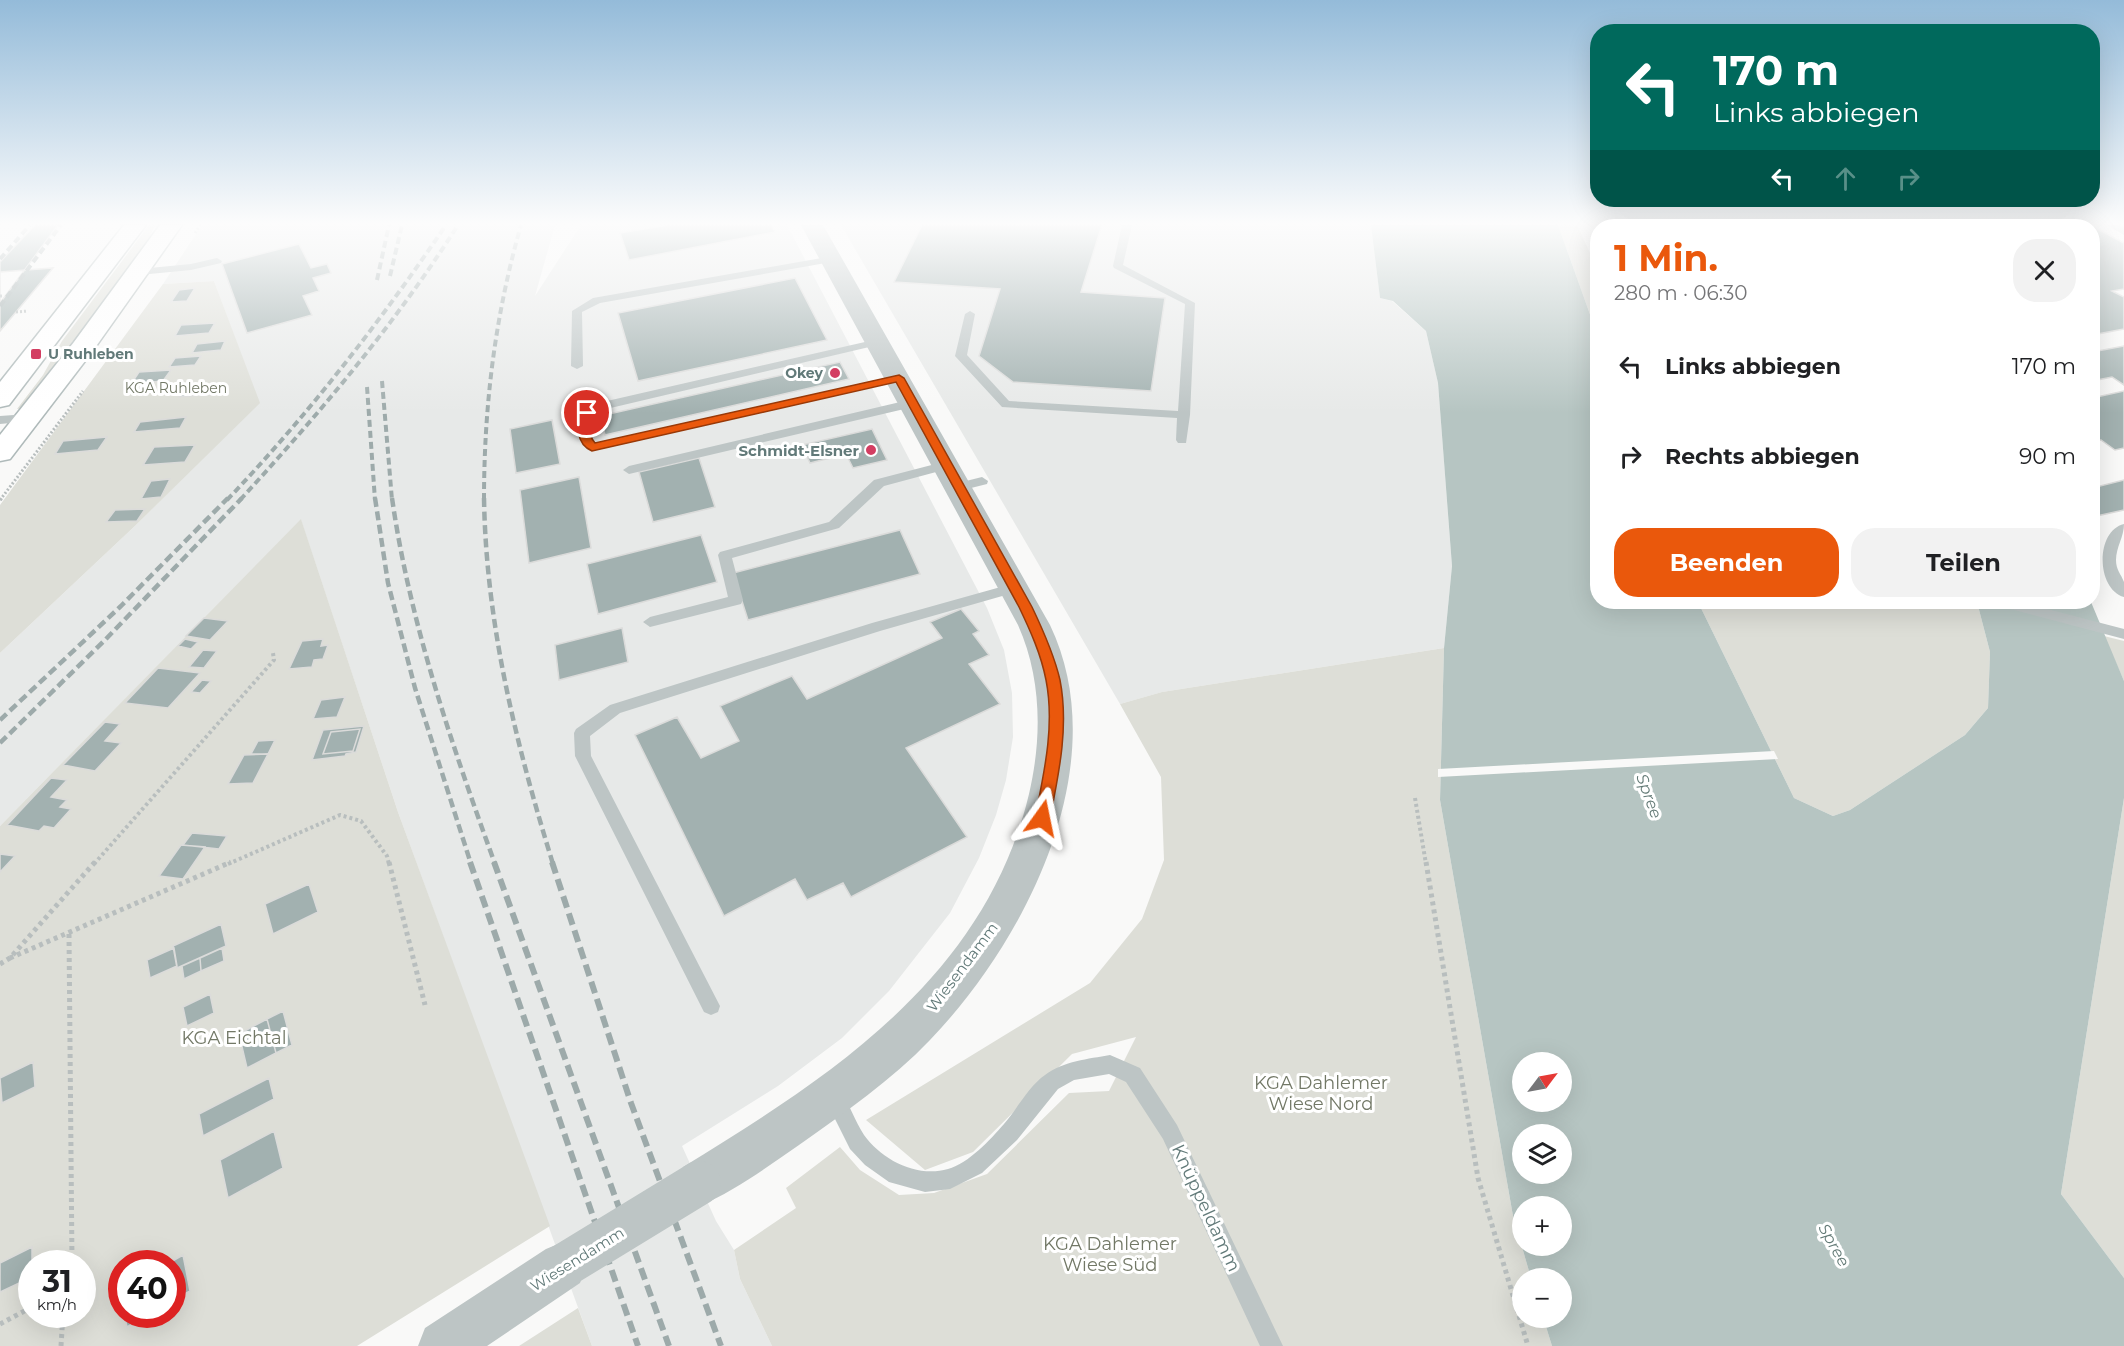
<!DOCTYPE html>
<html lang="de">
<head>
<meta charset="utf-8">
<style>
  body { margin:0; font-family:Montserrat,sans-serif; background:#f2f2f2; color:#202124; height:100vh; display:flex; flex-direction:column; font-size:22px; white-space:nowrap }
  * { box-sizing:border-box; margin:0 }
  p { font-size:20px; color:#757577 }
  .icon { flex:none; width:33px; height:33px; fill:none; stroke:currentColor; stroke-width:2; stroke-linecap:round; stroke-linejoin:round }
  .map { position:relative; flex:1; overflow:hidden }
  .drawer { position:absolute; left:1590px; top:219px; width:510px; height:390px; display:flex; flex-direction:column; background:#fff; border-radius:24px; box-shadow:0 6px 24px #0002 }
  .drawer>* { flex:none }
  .banner { position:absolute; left:1590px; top:24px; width:510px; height:183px; border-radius:24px; box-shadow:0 6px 24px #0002; background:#00695c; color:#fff; overflow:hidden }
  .needle { width:39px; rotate:58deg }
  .fabs { position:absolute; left:1512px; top:1052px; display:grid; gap:12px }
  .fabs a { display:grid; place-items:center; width:60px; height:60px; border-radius:50%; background:#fff; box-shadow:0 6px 24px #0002; font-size:30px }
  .speed { position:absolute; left:18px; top:1250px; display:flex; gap:12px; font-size:30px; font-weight:700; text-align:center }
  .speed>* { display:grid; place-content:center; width:78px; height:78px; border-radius:50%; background:#fff; box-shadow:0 6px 24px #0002; line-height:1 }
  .speed small { font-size:15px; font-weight:400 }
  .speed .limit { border:9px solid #d22; background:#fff; color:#111 }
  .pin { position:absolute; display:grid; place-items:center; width:51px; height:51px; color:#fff; margin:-26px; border:3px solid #fff; border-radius:50%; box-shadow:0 2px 6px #0007 }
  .me { position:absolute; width:66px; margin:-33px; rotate:12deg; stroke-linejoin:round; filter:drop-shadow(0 0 4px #0008) }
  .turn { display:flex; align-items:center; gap:21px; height:126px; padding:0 24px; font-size:27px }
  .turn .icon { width:78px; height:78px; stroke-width:2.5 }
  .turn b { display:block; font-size:42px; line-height:51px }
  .lanes { display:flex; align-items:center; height:57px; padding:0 24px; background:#0003; justify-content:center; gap:30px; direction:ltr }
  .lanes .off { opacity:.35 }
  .round { display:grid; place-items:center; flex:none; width:63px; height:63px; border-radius:24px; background:#f2f2f2 }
  .headline { display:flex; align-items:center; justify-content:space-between; height:102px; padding:0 24px }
  h1 { font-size:36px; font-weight:700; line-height:45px; color:#ea580c }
  .button { display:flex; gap:12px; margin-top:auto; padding:12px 24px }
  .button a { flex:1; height:69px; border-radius:24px; background:#ea580c; color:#fff; font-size:24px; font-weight:700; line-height:69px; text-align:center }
  .button a+a { background:#f2f2f2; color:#202124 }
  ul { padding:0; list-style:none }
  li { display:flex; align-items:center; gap:18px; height:90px; padding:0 24px }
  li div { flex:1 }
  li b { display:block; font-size:22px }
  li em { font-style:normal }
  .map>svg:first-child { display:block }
  .built { fill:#e7e9e8 }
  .green { fill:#ddded7; fill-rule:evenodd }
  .water { fill:#b6c5c2; fill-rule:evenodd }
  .pier { fill:#f9f9f8 }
  .building { fill:#a2b1b0; stroke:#dbdbda; stroke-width:1.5; fill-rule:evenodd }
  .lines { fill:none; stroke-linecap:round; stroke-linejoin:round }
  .secondary-casing { stroke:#afbaba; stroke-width:3 }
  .path-far2 { stroke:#b8bebe; stroke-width:3; stroke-dasharray:2 2; stroke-linecap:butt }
  .path-far1 { stroke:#b8bebe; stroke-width:4; stroke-dasharray:3 3; stroke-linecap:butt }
  .path { stroke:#b8bebe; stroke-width:5; stroke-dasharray:4 4; stroke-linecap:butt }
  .service { fill:#bdc5c5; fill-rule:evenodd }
  .tertiary { fill:#bdc5c5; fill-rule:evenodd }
  .secondary { fill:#fff; fill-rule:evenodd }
  .rail-far2 { stroke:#9daaaa; stroke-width:4; stroke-dasharray:7 4; stroke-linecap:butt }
  .rail-far1 { stroke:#9daaaa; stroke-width:4.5; stroke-dasharray:9 4.5; stroke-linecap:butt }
  .rail { stroke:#9daaaa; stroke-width:6; stroke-dasharray:12 6; stroke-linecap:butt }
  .tertiary-bridge { stroke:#bdc5c5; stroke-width:44 }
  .route { fill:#ea580c; stroke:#983908; stroke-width:1.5 }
  .poi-dot { fill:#d33e62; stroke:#fff; stroke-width:2 }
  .labels { text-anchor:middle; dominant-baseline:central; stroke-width:6; stroke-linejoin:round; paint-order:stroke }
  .far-poi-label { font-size:14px; font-weight:bold; fill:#627a79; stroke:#fff; text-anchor:start }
  .far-park-label { font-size:14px; fill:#727866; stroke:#fff }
  .poi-label { font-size:15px; font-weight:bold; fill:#627a79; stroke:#fff; text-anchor:end }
  .street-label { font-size:15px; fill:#627a79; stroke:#fff }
  .water-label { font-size:16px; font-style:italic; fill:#627975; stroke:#fff }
  .near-park-label { font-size:18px; fill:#727866; stroke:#fff }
  .near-street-label { font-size:18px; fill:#627a79; stroke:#fff }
</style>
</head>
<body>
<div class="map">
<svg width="2124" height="1346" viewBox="0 0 2124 1346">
  <rect width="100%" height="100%" fill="#f9f9f8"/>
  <path class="built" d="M202 225H555L535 296 581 225H787L987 608 1004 650 1012 693 1013 737 1006 780 996 815 979 858 950 913 889 991 842 1038 778 1086 682 1146 716 1221 734 1250 740 1279 772 1346H592L398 812 301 520 0 826V653L136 525 259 403 214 281 163 284Z
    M841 225H1371L1380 298 1392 301 1426 331 1438 383 1452 566 1444 648 1162 692 1120 704Z"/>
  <path class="green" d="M149 225H155L143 252 25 408 17 409 43 375 62 341Z
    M1558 225H1577L1597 268V334Z
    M214 281 260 403 136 525 0 653V505L163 284Z
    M301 519 398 812 550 1226 357 1346H0V826ZM32 1263H82V1314H32ZM122 1263H172V1314H122Z
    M1698 602H1977L1990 652 1988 708 1965 735 1850 810 1833 816 1794 798Z
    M2104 636 2124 641V681Z
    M1444 648 1440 800 1513 1216 1531 1278H1522V1317H1543L1552 1346H772L740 1279 734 1250 796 1208 786 1188 840 1147 860 1170 899 1195 934 1193 987 1174 1069 1093 1109 1091 1136 1037 1072 1054 973 1152 925 1170 866 1120 1090 983 1142 919 1164 860 1161 777 1120 704 1162 692Z
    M2124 798V1278L2061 1194Z
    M578 1308 592 1346H519Z"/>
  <path class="water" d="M1371 225H1558L1597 334 1598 602H1698L1794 798 1833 816 1850 810 1965 735 1988 708 1990 652 1977 602H2091L2124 681V798L2061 1194 2124 1278V1346H1552L1543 1317H1562V1278H1531L1513 1216 1440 800 1444 648 1452 566 1438 383 1426 331 1393 301 1380 298ZM1522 1062H1562V1101H1522ZM1522 1134H1562V1173H1522ZM1522 1206H1562V1245H1522Z"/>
  <path class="pier" d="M1774 751 1778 759 1438 777V769Z"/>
  <path class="building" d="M35 225H58L0 303V262Z
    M668 225H772L775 232 629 260 620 233Z
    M922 225H1102L1081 292 1165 298 1151 391 1013 382 979 356 1000 289 894 282Z
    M1674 225H2090L2124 243V289L2112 291 2124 297V329L2092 335V226H1664Z
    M299 244 311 268 327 264 331 273 313 278 319 291 303 296 312 315 247 333 222 264Z
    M53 268 16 312 0 331V272Z
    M795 278 827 340 638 381 618 313Z
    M195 288 187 301 171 302 179 290Z
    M215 323 209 333 175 336 181 325Z
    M225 341 221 350 192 353 197 344Z
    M2124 346V385L2112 377 2092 381V352Z
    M201 356 195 365 169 367 175 358Z
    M840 362 849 379 605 435 600 416Z
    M171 370 163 381 131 384 139 372Z
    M219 386 216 394 179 397 183 390Z
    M2124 391V448L2115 450 2101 440 2092 442V398Z
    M186 417 180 428 134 432 140 422Z
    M552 420 560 464 516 473 510 429Z
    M872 429 887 460 853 468 846 454 810 463 802 445Z
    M107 437 98 450 55 454 63 441Z
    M195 445 185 462 143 465 154 447Z
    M699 458 715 507 653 522 639 472Z
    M579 477 591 548 529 563 520 490Z
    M170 479 161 497 141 499 151 481Z
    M2124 480V510L2092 517V488Z
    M145 509 137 521 106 522 115 510Z
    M900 530 920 574 748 620 733 573Z
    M701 535 717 582 598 614 587 564Z
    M961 609 979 631 973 634 989 655 969 664 1000 704 906 748 967 837 851 897 843 883 807 900 795 879 724 916 635 735 677 717 701 758 739 741 720 706 792 676 807 699 942 638 930 622Z
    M204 618 228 621 210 640 186 636Z
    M622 628 628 662 559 680 555 645Z
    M185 639 198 642 191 649 178 646Z
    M323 639 321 646 328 645 323 659 314 660 312 667 289 669 302 641Z
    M203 650 217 651 204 668 189 667Z
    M158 668 200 673 168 708 125 703Z
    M202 680 211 681 200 693 191 692Z
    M345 697 337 717 313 719 321 700Z
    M105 722 120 724 105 741 121 743 95 771 63 765Z
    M364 726 356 752 346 754 345 756 312 760 323 730ZM360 729 353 751 323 754 331 732Z
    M360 729 353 751 323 754 331 732Z
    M275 740 268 754H251L258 741Z
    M268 754 253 783 228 784 244 755Z
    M51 778 67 780 51 797 67 800 60 807 71 809 54 828 44 826 39 831 7 825Z
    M192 833 227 836 219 849 183 845Z
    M181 845 205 847 183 879 159 876Z
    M0 854 15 856 0 872Z
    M309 884 318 912 273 934 265 904Z
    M221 924 226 946 177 968 173 946Z
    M174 948 177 966 150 978 147 960Z
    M222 948 224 961 201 971 200 958Z
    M200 958 201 971 184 979 182 966Z
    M210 994 214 1013 187 1026 183 1007Z
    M283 1011 292 1045 276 1053 267 1019Z
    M267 1019 276 1053 247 1068 239 1034Z
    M33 1062 35 1087 2 1103 0 1078Z
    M269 1078 274 1099 203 1136 199 1114Z
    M274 1131 283 1168 228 1198 220 1160Z
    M32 1247V1277L0 1292V1263Z
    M183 1255 190 1291 172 1301V1263H169Z
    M124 1314H149L127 1327Z"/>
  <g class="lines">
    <g class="secondary-casing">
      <path id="secondary" d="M124 225H146L9 405 0 407V382Z
        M160 225H182L92 352 10 459 0 461V435L74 342Z"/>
    </g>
    <path class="path-far2" d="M195 233 200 225
      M0 296H3
      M16 312 28 311
      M0 500 83 391"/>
    <path class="path-far1" d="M0 500 1 498
      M1415 798 1426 864
      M94 864 274 660 273 653
      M228 864 340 815 361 821 387 856 389 864"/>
    <path class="path" d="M95 862 10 958 231 862
      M389 862 425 1005
      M1426 862 1478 1178 1528 1346
      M69 934 72 1263
      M0 964 10 958
      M0 1324 32 1307
      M61 1346 63 1314"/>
    <path class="service" d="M1122 225H1132L1123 265 1195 303 1190 415 1186 443H1178L1176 440 1177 418 1002 407 955 356 965 314 970 311 975 314 967 355 1009 401 1178 411 1185 304 1114 268 1113 266Z
      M1595 225H1605L1606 226 1598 228Z
      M2107 225H2119L2124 228V235Z
      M833 256 837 257V261L600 303 582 312 583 366 577 369 571 366 572 311 593 298Z
      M217 258 222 261 221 263 191 270 139 275 134 272 139 269 191 264Z
      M878 339 882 340V344L602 410 591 420 589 430 595 443 899 375 903 376V380L592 451 588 450 578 436 579 420 594 404Z
      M913 399 917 400V406L629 474 623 470 629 466Z
      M28 414 32 415V421L0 424V416Z
      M947 461 953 465 951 468 884 486 839 528 732 558 743 600 741 604 650 627 643 622 650 617 728 597 718 555 720 552 829 522 874 480Z
      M982 477 988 481 987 484 959 491 953 487 954 484Z
      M2124 524C2124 537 2116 547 2116 560 2116 570 2121 574 2124 582 2124 586 2124 593 2124 597 2096 589 2095 531 2124 524Z
      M1015 583 1022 588 1020 591 880 631 620 713 590 736 591 756 720 1006 718 1012 711 1015 704 1012 575 756 574 733 576 729 610 705 872 623Z
      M1996 602H2020L2124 629V639L2003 607Z
      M1110 1055 1140 1068 1177 1125 1283 1346H1260L1163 1139 1126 1082 1109 1074 1074 1080 1058 1089 1017 1140 982 1173 950 1189 925 1192 889 1182 865 1165 850 1149 824 1097 827 1090 834 1087 841 1090C849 1104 855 1121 864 1135 882 1160 917 1178 948 1169 969 1163 990 1140 1004 1124 1017 1109 1029 1086 1045 1075 1064 1061 1088 1059 1110 1055Z"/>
    <path class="tertiary" d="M801 225H823L1050 625C1116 763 1027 939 930 1040 892 1080 844 1113 799 1145 767 1167 735 1191 699 1206L683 1199 676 1183 683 1167C833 1075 985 977 1029 794 1042 738 1042 679 1018 625Z
      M563 1242 580 1249 587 1266 580 1283 487 1346H418L425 1328 546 1249Z"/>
    <use href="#secondary" class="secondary"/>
    <path class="rail-far2" d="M0 259 30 225
      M390 276 402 225
      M377 280 389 225
      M0 306 61 225
      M382 381 392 500
      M367 387 375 500
      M227 500C308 415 380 322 446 225
      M240 500C320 413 395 324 458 225
      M484 500C484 405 495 316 521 225"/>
    <path class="rail-far1" d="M375 498 388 583 415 688 471 864
      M392 498C410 624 452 745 495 864
      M484 498C486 624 516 744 553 864
      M0 720 121 606 228 498
      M0 743 104 641 242 498"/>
    <path class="rail" d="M470 862 638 1346
      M494 862 669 1346
      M552 862 631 1103 721 1346"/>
    <path class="tertiary-bridge" d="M563 1266 699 1183"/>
  </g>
  <linearGradient id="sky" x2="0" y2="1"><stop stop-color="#94bbd9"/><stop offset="0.54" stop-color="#fcfcfc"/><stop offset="1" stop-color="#fcfcfc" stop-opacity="0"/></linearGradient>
  <rect width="2124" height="413" fill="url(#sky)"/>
  <path class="route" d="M899 375 904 378 1032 607C1043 630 1054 654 1060 680 1069 726 1059 773 1050 818L1048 822 1042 824 1037 822 1035 818C1044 773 1055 726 1046 680 1041 654 1030 630 1019 607L896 382 592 451C576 444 575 424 583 410H587L593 413C587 422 588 435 595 443Z"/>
  <g class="poi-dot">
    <rect x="30" y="348" width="12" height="12" rx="3"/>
    <circle cx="835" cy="373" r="6"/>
    <circle cx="871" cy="450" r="6"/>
  </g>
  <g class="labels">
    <g class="far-poi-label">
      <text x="48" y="354">U Ruhleben</text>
      <text x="823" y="373" text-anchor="end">Okey</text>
    </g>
    <g class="far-park-label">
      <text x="176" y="388">KGA Ruhleben</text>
    </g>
    <g class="poi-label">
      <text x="859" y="450">Schmidt-Elsner</text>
    </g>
    <g class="street-label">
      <text transform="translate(962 967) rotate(-53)">Wiesendamm</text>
      <text transform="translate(577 1259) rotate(-32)">Wiesendamm</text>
    </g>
    <g class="water-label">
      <text transform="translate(1649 796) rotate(70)">Spree</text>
      <text transform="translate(1834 1245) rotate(61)">Spree</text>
    </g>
    <g class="near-park-label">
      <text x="234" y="1038">KGA Eichtal</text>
      <text x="1321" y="1083">KGA Dahlemer<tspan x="1321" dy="21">Wiese Nord</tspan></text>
      <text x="1110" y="1244">KGA Dahlemer<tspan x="1110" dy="21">Wiese Süd</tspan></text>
    </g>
    <g class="near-street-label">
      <text transform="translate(1206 1208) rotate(65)">Knüppeldamm</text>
    </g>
  </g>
</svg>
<div class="fabs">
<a><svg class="needle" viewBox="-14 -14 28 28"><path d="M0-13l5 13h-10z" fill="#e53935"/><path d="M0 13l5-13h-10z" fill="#757577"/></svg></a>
<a><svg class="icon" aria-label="layers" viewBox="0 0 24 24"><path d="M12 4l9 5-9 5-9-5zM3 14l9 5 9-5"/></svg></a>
<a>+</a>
<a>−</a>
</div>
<div class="speed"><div>31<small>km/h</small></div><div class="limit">40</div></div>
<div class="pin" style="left:587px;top:413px;background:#d93025"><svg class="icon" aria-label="arrive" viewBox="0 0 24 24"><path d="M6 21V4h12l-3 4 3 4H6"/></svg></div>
<svg class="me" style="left:1042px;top:818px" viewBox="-20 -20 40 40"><path d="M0-17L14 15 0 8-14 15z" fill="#ea580c" stroke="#fff" stroke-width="4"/></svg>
<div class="banner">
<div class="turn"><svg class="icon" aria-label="left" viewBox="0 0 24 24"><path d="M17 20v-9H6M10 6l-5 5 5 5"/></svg><div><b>170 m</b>Links abbiegen</div></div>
<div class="lanes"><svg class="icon" aria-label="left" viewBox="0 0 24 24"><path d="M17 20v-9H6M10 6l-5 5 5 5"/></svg><svg class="icon off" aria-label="ahead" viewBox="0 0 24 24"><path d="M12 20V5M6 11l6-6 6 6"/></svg><svg class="icon off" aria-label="right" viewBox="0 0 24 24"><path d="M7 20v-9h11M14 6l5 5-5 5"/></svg></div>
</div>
<section class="drawer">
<div class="headline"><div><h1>1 Min.</h1><p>280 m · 06:30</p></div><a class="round"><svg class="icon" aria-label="close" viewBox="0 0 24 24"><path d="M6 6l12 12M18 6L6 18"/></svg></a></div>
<ul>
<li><svg class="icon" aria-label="left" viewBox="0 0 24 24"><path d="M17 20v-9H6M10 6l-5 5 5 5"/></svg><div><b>Links abbiegen</b></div><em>170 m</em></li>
<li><svg class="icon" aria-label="right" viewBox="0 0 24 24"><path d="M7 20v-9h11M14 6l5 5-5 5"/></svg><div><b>Rechts abbiegen</b></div><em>90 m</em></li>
</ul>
<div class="button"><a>Beenden</a><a>Teilen</a></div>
</section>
</div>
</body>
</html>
